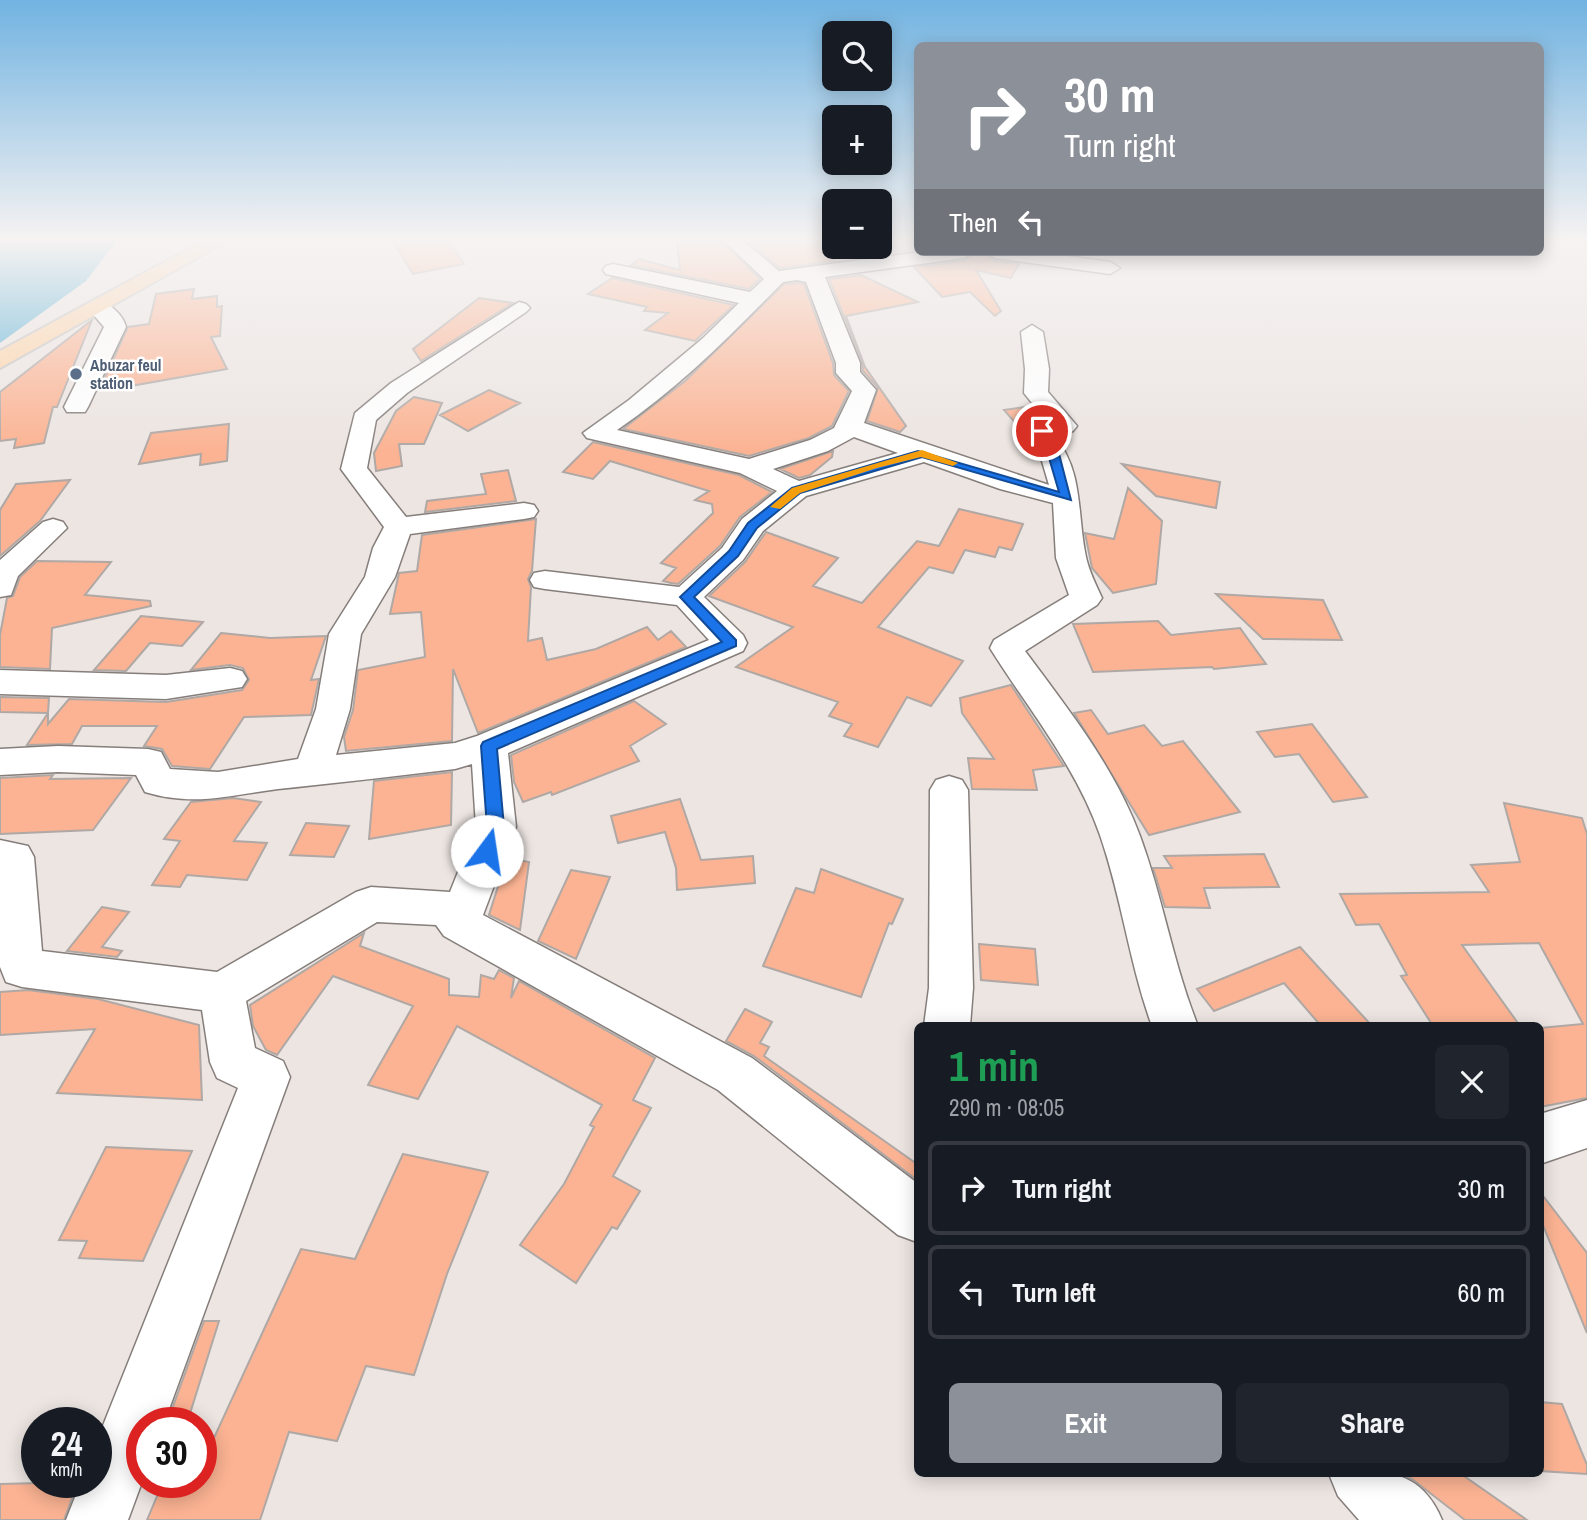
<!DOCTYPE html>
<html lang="en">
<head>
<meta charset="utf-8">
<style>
  body { margin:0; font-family:"Archivo Narrow",sans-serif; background:#20242c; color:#f1f3f6; height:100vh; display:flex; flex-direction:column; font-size:26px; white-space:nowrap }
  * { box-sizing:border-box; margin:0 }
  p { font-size:23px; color:#9ea1a6 }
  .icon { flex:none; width:38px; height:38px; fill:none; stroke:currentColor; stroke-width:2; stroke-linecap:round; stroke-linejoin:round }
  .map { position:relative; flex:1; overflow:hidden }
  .details { position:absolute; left:914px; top:1022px; width:630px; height:455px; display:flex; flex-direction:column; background:#171b24; border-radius:10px; box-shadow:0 4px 18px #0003 }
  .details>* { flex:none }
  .guide { position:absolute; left:914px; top:42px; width:630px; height:214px; border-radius:10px; box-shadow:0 4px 18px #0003; background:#8c9099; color:#fff; overflow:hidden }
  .buttons { position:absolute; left:822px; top:21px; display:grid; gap:14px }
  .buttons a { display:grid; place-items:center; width:70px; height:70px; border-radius:10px; background:#171b24; box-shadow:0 4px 18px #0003; font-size:35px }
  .speed { position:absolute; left:21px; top:1407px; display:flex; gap:14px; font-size:35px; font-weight:700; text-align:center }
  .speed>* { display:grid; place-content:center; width:91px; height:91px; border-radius:50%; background:#171b24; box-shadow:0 4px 18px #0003; line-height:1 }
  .speed small { font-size:18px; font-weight:400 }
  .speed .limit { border:10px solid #d22; background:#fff; color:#111 }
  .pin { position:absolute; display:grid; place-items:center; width:60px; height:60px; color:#fff; margin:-30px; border:4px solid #fff; border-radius:50%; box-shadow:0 2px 7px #0007 }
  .me { position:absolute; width:77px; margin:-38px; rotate:14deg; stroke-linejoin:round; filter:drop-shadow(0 0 5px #0008) }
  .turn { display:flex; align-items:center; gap:24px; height:147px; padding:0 35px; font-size:32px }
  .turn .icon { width:91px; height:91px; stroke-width:2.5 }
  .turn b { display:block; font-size:49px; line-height:60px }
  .then { display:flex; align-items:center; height:66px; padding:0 35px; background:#0003; gap:14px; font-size:26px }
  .round { display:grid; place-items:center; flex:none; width:74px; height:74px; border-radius:10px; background:#20242c }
  .head { display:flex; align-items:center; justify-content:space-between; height:119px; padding:0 35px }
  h1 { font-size:42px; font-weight:700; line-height:52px; color:#1e9e55 }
  .primary-button { display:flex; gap:14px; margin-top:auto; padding:14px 35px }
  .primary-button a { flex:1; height:80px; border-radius:10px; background:#8c9099; color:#fff; font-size:28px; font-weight:700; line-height:80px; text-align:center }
  .primary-button a+a { background:#20242c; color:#f1f3f6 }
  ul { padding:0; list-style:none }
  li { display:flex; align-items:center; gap:21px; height:94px; margin:0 14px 10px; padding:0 21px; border:4px solid #363941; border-radius:10px }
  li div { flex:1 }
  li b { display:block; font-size:26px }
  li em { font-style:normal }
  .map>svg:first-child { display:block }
  .water { fill:#60b2d6 }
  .building { fill:#fbb393; stroke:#afa8a5; stroke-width:2 }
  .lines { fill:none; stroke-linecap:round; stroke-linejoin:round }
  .street-casing { stroke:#857e7b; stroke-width:3 }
  .primary-casing { stroke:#c4c3c3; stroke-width:4 }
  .street { fill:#fff; fill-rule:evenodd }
  .primary { fill:#fdd4aa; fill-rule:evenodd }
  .route { fill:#1a73e8; stroke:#114b97; stroke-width:2 }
  .slow { fill:#f59e0b }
  .service-dot { fill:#5c6f8a; stroke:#fff; stroke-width:2.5 }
  .labels { text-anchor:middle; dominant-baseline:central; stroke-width:5; stroke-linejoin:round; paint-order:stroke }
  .far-service-label { font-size:16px; font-weight:bold; fill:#4e5e75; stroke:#fff; text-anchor:start }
</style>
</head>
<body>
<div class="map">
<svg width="1587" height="1520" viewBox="0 0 1587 1520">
  <rect width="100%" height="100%" fill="#ece5e2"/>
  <path class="water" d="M0 239H118L86 281 0 343Z"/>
  <path class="building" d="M391 239H447L464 264 413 274Z
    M699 239H720L760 279 749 289 631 265 639 259 680 270 677 243 701 242Z
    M745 239H835V261L780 268Z
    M976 252H983L995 261 1019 264 1011 278 976 270 1001 311 995 316 970 292 942 297 914 267 964 261Z
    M861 275 918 302 846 316 865 367 906 426 900 432 867 421 878 388 863 371 862 362 829 279Z
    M612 278 734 305 695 341 645 330 668 313 644 311 647 307 588 294Z
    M797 283 804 284 833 363 834 375 849 391 832 426 809 438 749 456 623 429 685 381 784 284Z
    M194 289 192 299 217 296V307L222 306 220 336 211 337 227 369 108 390 105 377 128 327 149 324 156 294Z
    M479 298 513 303 421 361 413 349Z
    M92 320 57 407H53L44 443 14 448 16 439 0 441V392Z
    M489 390 520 403 468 431 440 415Z
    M414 397 442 403 424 444H399L402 466 376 471 374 453 396 411Z
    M1031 406 1040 423 1029 427 1024 433 1004 410Z
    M229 424 227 461 200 465 201 454 139 464 151 433Z
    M593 442 739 475 772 492 740 517 720 546 678 584 671 583 663 581 676 568 661 563 713 513 712 504 695 500 709 491 610 461 593 479 563 472Z
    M833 451 832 457 810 475 799 478 780 469Z
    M1122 464 1220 482 1216 508 1156 496Z
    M508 470 516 501 425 512 427 501 486 494 481 474Z
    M70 480 40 521 0 556V510L16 484Z
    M1128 488 1162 521 1156 584 1113 593 1092 568 1085 533 1114 539Z
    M959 509 1023 524 1012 550 999 547 995 557 965 550 953 573 929 567 878 627 963 661 931 706 907 697 878 747 844 736 852 724 829 716 838 702 736 667 793 627 709 596 745 562 766 532 838 558 813 586 862 603 917 541 939 546Z
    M536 519 532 571 528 579 531 587 528 641 542 638 547 660 596 649 647 627 658 640 671 631 686 647 478 733 453 669 452 741 346 751 344 737 353 710 358 670 425 657 421 612 390 614 399 573 417 571 422 535Z
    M37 561 111 562 85 595 150 601 151 606 52 628 50 669 0 667V635L7 598 13 596 20 577Z
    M1216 594 1323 600 1342 640 1263 639Z
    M141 616 203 622 182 646 150 643 126 671 94 670Z
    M1158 621 1171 635 1240 628 1266 664 1214 669 1212 667 1093 672 1073 624Z
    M221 633 270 638 326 636 311 680 319 679 311 715 244 717 210 769 172 766 162 749 144 746 157 726H82L72 744 27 745 48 713V724L69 699 166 702 242 690 249 680 243 668 230 665 191 670Z
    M1011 685 1064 766 1033 770 1037 790 972 789 968 758 994 759 962 713 960 698Z
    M0 697 49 698 48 713 0 712Z
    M634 701 666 724 630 746 639 761 552 795 551 792 523 802 514 782 511 755Z
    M1091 710 1108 734 1144 725 1162 746 1183 741 1240 812 1149 835 1074 713Z
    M1312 724 1367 797 1333 802 1299 754 1275 757 1257 732Z
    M452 772 451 825 369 839 374 781Z
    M53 775 50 779 131 778 93 830 0 834V778Z
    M233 798 261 802 234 841 267 843 247 880 187 875 180 887 152 885 180 841 164 839 191 802Z
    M680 799 701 860 753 856 755 883 677 890 676 868 665 832 618 843 611 816Z
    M1504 803 1582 818 1587 834V1098L1540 1107V1028L1583 1024 1539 943 1462 945 1520 1026H1433L1401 976 1407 975 1379 924 1356 925 1340 894 1489 892 1471 865 1520 862Z
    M306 823 349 826 334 857 290 855Z
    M1264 854 1279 887 1204 888 1210 908 1165 907 1153 868H1172L1164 856Z
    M507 858 529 862 520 930 489 915Z
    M821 869 903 899 892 924 889 923 861 997 763 966 796 888 814 893Z
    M571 870 610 877 576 959 538 941Z
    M102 907 129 912 102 947 122 951 117 957 67 951Z
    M364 933 360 946 449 979V995L479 997 481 975 494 979 499 970 514 978 511 998 519 981 655 1058 633 1100 651 1108 613 1176 640 1191 617 1229 612 1227 576 1283 520 1245 564 1184 594 1127 590 1125 602 1105 457 1026 418 1099 368 1085 413 1006 333 976 277 1055 266 1050 253 1026 250 1005Z
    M979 944 1035 949 1038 985 981 980Z
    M1300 947 1372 1026H1321L1284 983 1214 1011 1197 989Z
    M28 990 98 999 199 1025 202 1100 57 1093 95 1029 0 1035V992Z
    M745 1009 772 1022 760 1043 769 1047 764 1056 917 1164V1180L754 1056 726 1041Z
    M106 1147 192 1151 143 1261 79 1258 87 1241 59 1240Z
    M403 1154 488 1172 447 1274 414 1375 366 1366 337 1441 289 1432 260 1520H147L163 1482H201V1466L301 1249 355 1259Z
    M1540 1192 1587 1253V1333L1540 1218Z
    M204 1321H219L187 1423H167Z
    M1540 1402 1562 1404 1587 1465V1474L1540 1471Z
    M1400 1474H1461L1527 1520H1465L1412 1479Z
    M78 1482 64 1520H0V1484Z"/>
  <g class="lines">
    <g class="street-casing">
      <path id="street" d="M722 239H741L779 271 920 252H974L964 258 825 277 860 363V372L876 390 864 423 1049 485 1039 451 1026 434 1030 429 1048 423 1024 393 1025 369 1021 332 1032 325 1043 332 1049 369 1048 392 1077 426 1073 431 1055 437C1084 472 1077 516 1086 557 1089 571 1096 585 1102 598L1097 605 1025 651C1068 709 1115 768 1140 836 1163 898 1173 964 1198 1026H1152C1129 963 1122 898 1100 835 1076 766 1028 709 990 648L994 640 1069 595 1056 558 1053 503 1000 489 924 462 806 496 763 531 743 560 704 597 743 635 747 643 743 651 508 753 516 827 483 915 752 1058 917 1183V1242L898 1235 718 1090 444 936 436 925 377 922 246 1001 255 1048 283 1061 290 1077 164 1423H142V1482L128 1520H66L81 1482H96V1443L238 1088 217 1078 210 1062 202 1010 22 987 6 982 0 967V840L28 846 34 857 42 951 217 972 356 892 371 887 450 892 476 827 472 764 455 769C396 776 337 783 278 789 230 795 194 807 145 792L136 775 58 772 0 775V749L58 746 148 749 161 752 170 769 218 772 298 759 316 709 329 634 365 577 373 548 384 527 341 469 355 413 391 383 519 302 526 304 530 308 526 312 407 393 376 420 367 468 406 517 524 503 534 505 538 511 534 517 524 519 410 534 395 577 361 634 350 709 336 755 455 743 477 736 709 640 677 605 545 589 534 587 530 580 534 573 545 571 679 587 722 548 742 519 777 491 740 473 587 438 583 433 629 400 702 339 739 303 606 274 603 270 606 266 613 264 750 292 764 279ZM797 280 806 282 836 363V373L852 391 834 428 810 440 749 459 617 430C679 388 731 335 783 282ZM854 437 898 453 799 481 773 469 828 451Z
        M985 252H1037L1110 262 1120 268 1110 274 995 258Z
        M96 299C108 302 123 314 126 327L88 407 85 412H67L64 407 104 327 85 305Z
        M53 519 63 522 67 528 18 576 11 595 0 597V560L43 522Z
        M230 668 242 671 247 679 242 687 166 699 0 694V670L166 675Z
        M949 776 962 780 968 790 973 988 970 1026H924L929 988 930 790 936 780Z
        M1587 1100V1148L1540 1164V1114Z
        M1329 1474C1380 1469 1420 1467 1442 1520H1359L1338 1496Z"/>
    </g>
    <g class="primary-casing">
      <path id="primary" d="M207 239H231L0 368V351Z"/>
    </g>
    <use href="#street" class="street"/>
    <use href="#primary" class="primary"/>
  </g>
  <linearGradient id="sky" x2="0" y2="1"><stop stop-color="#71b3e1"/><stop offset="0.53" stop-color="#f6f3f2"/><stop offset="1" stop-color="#f6f3f2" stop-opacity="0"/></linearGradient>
  <rect width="1587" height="451" fill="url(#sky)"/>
  <path class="route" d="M1042 428 1046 429 1045 434 1058 450 1071 500 922 457 800 493 757 528 738 556 694 597 736 640V646L497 749 504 827 493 856H481L478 851 487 827 481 746 483 742 722 642 680 597 729 551 748 523 792 488 918 451 1059 492 1047 451 1034 434Z"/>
  <path class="slow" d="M922 450 958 463 953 466 921 457 877 468 800 493 780 509 770 507 792 488Z"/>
  <circle class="service-dot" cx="76" cy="374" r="7"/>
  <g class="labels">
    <g class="far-service-label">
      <text x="90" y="365">Abuzar feul<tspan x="90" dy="18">station</tspan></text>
    </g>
  </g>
</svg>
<div class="buttons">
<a><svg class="icon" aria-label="search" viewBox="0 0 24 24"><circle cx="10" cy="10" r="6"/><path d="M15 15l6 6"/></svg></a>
<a>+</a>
<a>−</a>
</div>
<div class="speed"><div>24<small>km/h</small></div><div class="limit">30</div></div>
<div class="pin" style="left:1042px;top:431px;background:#d93025"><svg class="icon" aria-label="arrive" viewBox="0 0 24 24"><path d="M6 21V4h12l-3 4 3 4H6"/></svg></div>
<svg class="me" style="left:487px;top:851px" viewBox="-20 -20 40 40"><circle r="19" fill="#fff"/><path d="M0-13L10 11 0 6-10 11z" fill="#1a73e8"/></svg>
<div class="guide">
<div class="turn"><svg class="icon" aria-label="right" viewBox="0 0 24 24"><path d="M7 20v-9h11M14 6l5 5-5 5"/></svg><div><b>30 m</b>Turn right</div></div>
<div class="then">Then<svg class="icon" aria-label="left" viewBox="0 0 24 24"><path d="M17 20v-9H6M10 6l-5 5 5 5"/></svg></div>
</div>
<section class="details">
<div class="head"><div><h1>1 min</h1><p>290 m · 08:05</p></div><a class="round"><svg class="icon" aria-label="close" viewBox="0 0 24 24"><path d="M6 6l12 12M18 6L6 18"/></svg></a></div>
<ul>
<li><svg class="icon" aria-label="right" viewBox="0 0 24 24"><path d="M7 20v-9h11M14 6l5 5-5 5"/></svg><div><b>Turn right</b></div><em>30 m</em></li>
<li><svg class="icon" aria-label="left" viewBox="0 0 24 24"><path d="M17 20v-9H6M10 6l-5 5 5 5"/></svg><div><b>Turn left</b></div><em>60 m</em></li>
</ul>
<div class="primary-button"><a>Exit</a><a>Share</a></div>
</section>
</div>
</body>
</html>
